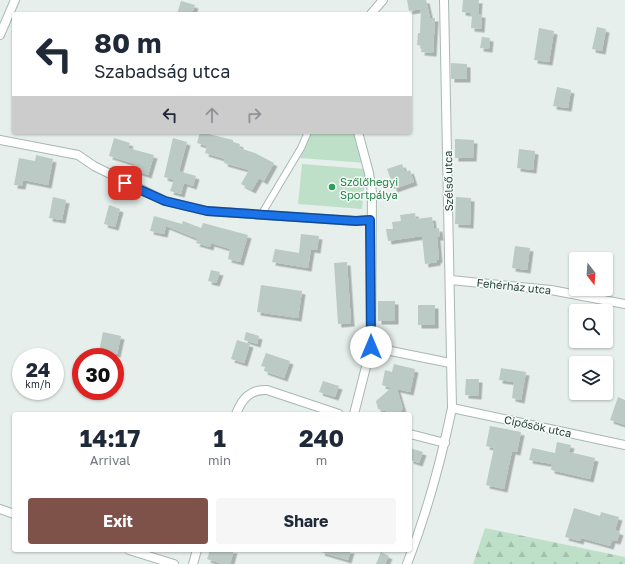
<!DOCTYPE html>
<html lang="en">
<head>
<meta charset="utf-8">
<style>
  body { margin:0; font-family:"Golos Text",sans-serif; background:#f6f6f7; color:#1f2937; height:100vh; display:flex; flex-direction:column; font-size:15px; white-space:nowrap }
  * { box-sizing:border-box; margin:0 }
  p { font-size:13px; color:#747a83 }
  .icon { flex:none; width:22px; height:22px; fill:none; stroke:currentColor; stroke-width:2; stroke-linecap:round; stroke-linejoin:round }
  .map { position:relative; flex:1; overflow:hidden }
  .panel { position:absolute; left:12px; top:412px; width:400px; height:140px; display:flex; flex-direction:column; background:#fff; border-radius:4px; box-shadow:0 1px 3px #0004 }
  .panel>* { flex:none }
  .hud { position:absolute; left:12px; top:12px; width:400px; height:122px; border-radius:4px; box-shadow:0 1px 3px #0004; background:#fff; color:#1f2937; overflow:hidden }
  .needle { width:26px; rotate:163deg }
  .tools { position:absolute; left:569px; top:252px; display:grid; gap:8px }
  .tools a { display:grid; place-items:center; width:44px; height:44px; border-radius:4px; background:#fff; box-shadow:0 1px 3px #0004; font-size:20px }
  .speed { position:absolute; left:12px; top:348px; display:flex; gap:8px; font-size:20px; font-weight:700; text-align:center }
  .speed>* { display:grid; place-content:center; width:52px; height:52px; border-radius:50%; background:#fff; box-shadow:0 1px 3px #0004; line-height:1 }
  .speed small { font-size:10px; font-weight:400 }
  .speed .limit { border:6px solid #d22; background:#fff; color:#111 }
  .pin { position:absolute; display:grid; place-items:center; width:34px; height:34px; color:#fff; margin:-17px; border-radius:8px; box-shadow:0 2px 6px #0006 }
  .me { position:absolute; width:44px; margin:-22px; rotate:0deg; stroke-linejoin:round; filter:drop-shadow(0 0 3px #0008) }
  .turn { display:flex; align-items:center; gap:14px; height:84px; padding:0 16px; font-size:18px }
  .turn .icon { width:52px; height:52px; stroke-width:2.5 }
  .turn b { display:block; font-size:28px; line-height:34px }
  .lanes { display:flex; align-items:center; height:38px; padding:0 16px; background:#0003; justify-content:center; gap:20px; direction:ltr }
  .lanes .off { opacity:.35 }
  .eta { display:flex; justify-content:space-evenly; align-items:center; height:68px; text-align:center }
  .eta b { font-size:24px; font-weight:700; line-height:28px }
  .primary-button { display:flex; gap:8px; margin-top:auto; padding:8px 16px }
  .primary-button a { flex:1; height:46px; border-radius:4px; background:#7f5249; color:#fff; font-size:16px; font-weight:700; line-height:46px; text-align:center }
  .primary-button a+a { background:#f6f6f7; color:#1f2937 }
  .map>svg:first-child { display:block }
  .forest { fill:url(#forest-firs) }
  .park { fill:#bfe0c8 }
  .building { fill:#bbcac4; filter:url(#shadow) }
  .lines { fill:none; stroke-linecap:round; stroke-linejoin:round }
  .pedestrian-casing { stroke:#a8b8b2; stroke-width:8 }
  .minor-casing { stroke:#a8b8b2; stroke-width:10 }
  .pedestrian { stroke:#fff; stroke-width:6 }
  .minor { stroke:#fff; stroke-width:8 }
  .route-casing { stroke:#114b97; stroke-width:10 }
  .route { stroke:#1a73e8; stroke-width:7 }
  .leisure-dot { fill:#2e9e5b; stroke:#f7fbf9; stroke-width:1.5 }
  .labels { text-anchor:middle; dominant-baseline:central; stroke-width:3; stroke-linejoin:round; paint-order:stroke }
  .leisure-label { font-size:11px; fill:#27864d; stroke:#f7fbf9; text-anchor:start }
  .street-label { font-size:11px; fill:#24423a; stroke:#f7fbf9 }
</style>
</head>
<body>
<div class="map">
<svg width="625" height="564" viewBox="0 0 625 564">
  <defs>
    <pattern id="forest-firs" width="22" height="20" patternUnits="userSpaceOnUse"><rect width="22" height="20" fill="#bfe0c8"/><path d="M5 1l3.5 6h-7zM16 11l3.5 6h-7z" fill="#a4c1ad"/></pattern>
    <filter id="shadow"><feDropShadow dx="3.5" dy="3.5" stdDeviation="0" flood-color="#0004"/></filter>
  </defs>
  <rect width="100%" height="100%" fill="#e6efeb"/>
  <path class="forest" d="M485 528 625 557V564H473Z"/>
  <path class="park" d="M312 132H358L366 163 300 158Z
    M302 164 366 169 362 209 298 204Z"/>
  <path class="building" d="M407 0H426L430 18H435L433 53 421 52 422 46 417 45 418 33H420L421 9 409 11Z
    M463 0H479L478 14H482L481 29 471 28 472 15H470V13L462 12Z
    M181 1 195 5 192 14H177Z
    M597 27 606 29 602 51 592 49Z
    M539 28 554 31 549 62 534 60Z
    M482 37 490 38 489 49 480 48Z
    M451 63 467 64V79H451Z
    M557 87 571 90 568 108 553 106Z
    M200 132 233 140V142L240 144 239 148 255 153 274 163 264 181 259 178 252 190 241 184 249 170 224 163 225 159 205 153 207 146 197 143Z
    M114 138 130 143 128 148 154 155 148 175 133 170 135 164 109 156Z
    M173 138 187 142 179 171 196 176 193 186 184 183 181 194 170 191 174 180 164 177Z
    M455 139 474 140 473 158H455Z
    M519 149 535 151 533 170 517 168Z
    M36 155 53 159 48 185 23 180 22 186 14 185 19 158 35 161Z
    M402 164 405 172 410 170 414 182 394 189 387 169Z
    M53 197 66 200 62 220 49 218Z
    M456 197 471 198 470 225 455 224Z
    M109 205 120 209 115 227 104 224Z
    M415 213 416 219 432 217 434 229 439 228 440 237H437L439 259 437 260V262L425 264 422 236 388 241 386 229H393L392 222 401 221 400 215Z
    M154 216 182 224 183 221 201 228 203 223 248 235 240 262 228 259 230 249 211 243 210 247 196 243 198 239 166 226 164 234 150 231Z
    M301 234 319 236 317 250 311 249 308 268 272 262 275 249 299 253Z
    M515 246 530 248 527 270 512 268Z
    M347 262 351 323 338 324 334 263Z
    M211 270 220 272 216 283 208 281Z
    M261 285 302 291 298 318 257 312Z
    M378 301H395V321H378Z
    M418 305H435V325H418Z
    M103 332 121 336 117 354 99 351Z
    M246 332 259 336 257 344 244 340Z
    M237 340 250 344 244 363 231 359Z
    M266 353 290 361 284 378 264 371 265 367 261 366Z
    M394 364 415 369 410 392 397 389 403 409 397 414 378 409 376 401 391 388 382 385 385 370 392 372Z
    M501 368 526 372 521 400 512 398 514 382 499 380Z
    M466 379H479L478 396 465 395Z
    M323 381 339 386 335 397 319 392Z
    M618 397 625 400V425L610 420Z
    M490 426 521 432 517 452 512 451 504 489 486 485 494 448 486 446Z
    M557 442 571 445 569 452 595 458 590 479 551 470 552 464 529 460 532 448 555 453Z
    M410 448 423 452 419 463 410 460Z
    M574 508 600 516 601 512 619 517 615 530 620 532 617 541 612 540 610 546 581 538 580 541 565 537Z
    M210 550H234L230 564H222L207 559Z
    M322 550H351L348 560 321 552Z
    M381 552 389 556 385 564H376Z"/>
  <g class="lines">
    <g class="pedestrian-casing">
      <path id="pedestrian" d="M261 215 301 148 308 132"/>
    </g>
    <g class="minor-casing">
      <path id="minor" d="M371 14 383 0
        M0 35 15 0
        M0 140 78 155 94 166 165 201 207 211 356 221 370 220
        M451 280 551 290 625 304
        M371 347 450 363
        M452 408 625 445
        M236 414C242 399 250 389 267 390L339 414
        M354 414 371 347 372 192 369 173 358 132
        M410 434 445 443
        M0 509 14 514
        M129 550 174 564
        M193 564 197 550
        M407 564C427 513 441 461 452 408L444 0"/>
    </g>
    <use href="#pedestrian" class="pedestrian"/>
    <use href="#minor" class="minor"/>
  </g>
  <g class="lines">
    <g class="route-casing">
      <path id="route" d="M125 183 165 201 207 211 356 221 370 220 371 347"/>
    </g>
    <use href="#route" class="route"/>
  </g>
  <circle class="leisure-dot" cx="332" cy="187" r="4"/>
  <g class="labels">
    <g class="leisure-label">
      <text x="340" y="181">Szőlőhegyi<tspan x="340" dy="13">Sportpálya</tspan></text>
    </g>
    <g class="street-label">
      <text transform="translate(448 181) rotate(-91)">Szélső utca</text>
      <text transform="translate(514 286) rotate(6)">Fehérház utca</text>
      <text transform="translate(538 426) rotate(12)">Cipősök utca</text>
    </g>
  </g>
</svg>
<div class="tools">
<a><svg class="needle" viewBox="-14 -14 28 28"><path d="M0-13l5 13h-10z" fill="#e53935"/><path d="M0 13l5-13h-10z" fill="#747a83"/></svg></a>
<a><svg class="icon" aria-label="search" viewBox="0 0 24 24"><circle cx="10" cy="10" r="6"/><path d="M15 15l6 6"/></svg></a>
<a><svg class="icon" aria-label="layers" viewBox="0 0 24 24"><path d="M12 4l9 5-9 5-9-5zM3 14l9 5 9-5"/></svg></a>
</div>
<div class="speed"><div>24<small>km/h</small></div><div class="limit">30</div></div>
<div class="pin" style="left:125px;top:183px;background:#d93025"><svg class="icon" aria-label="arrive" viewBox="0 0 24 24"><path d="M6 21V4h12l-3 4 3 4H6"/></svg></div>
<svg class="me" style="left:371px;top:347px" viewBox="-20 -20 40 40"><circle r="19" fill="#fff"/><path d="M0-13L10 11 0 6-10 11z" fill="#1a73e8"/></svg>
<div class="hud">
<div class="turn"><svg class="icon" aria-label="left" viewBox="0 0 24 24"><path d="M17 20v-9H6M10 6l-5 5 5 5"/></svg><div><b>80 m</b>Szabadság utca</div></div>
<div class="lanes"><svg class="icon" aria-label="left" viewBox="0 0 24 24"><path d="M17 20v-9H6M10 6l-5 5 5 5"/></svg><svg class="icon off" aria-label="ahead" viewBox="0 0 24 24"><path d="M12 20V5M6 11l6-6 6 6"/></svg><svg class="icon off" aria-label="right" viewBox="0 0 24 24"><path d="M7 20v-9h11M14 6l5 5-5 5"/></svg></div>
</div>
<section class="panel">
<div class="eta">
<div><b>14:17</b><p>Arrival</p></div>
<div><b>1</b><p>min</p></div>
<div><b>240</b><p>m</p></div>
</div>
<div class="primary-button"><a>Exit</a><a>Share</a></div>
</section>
</div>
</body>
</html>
